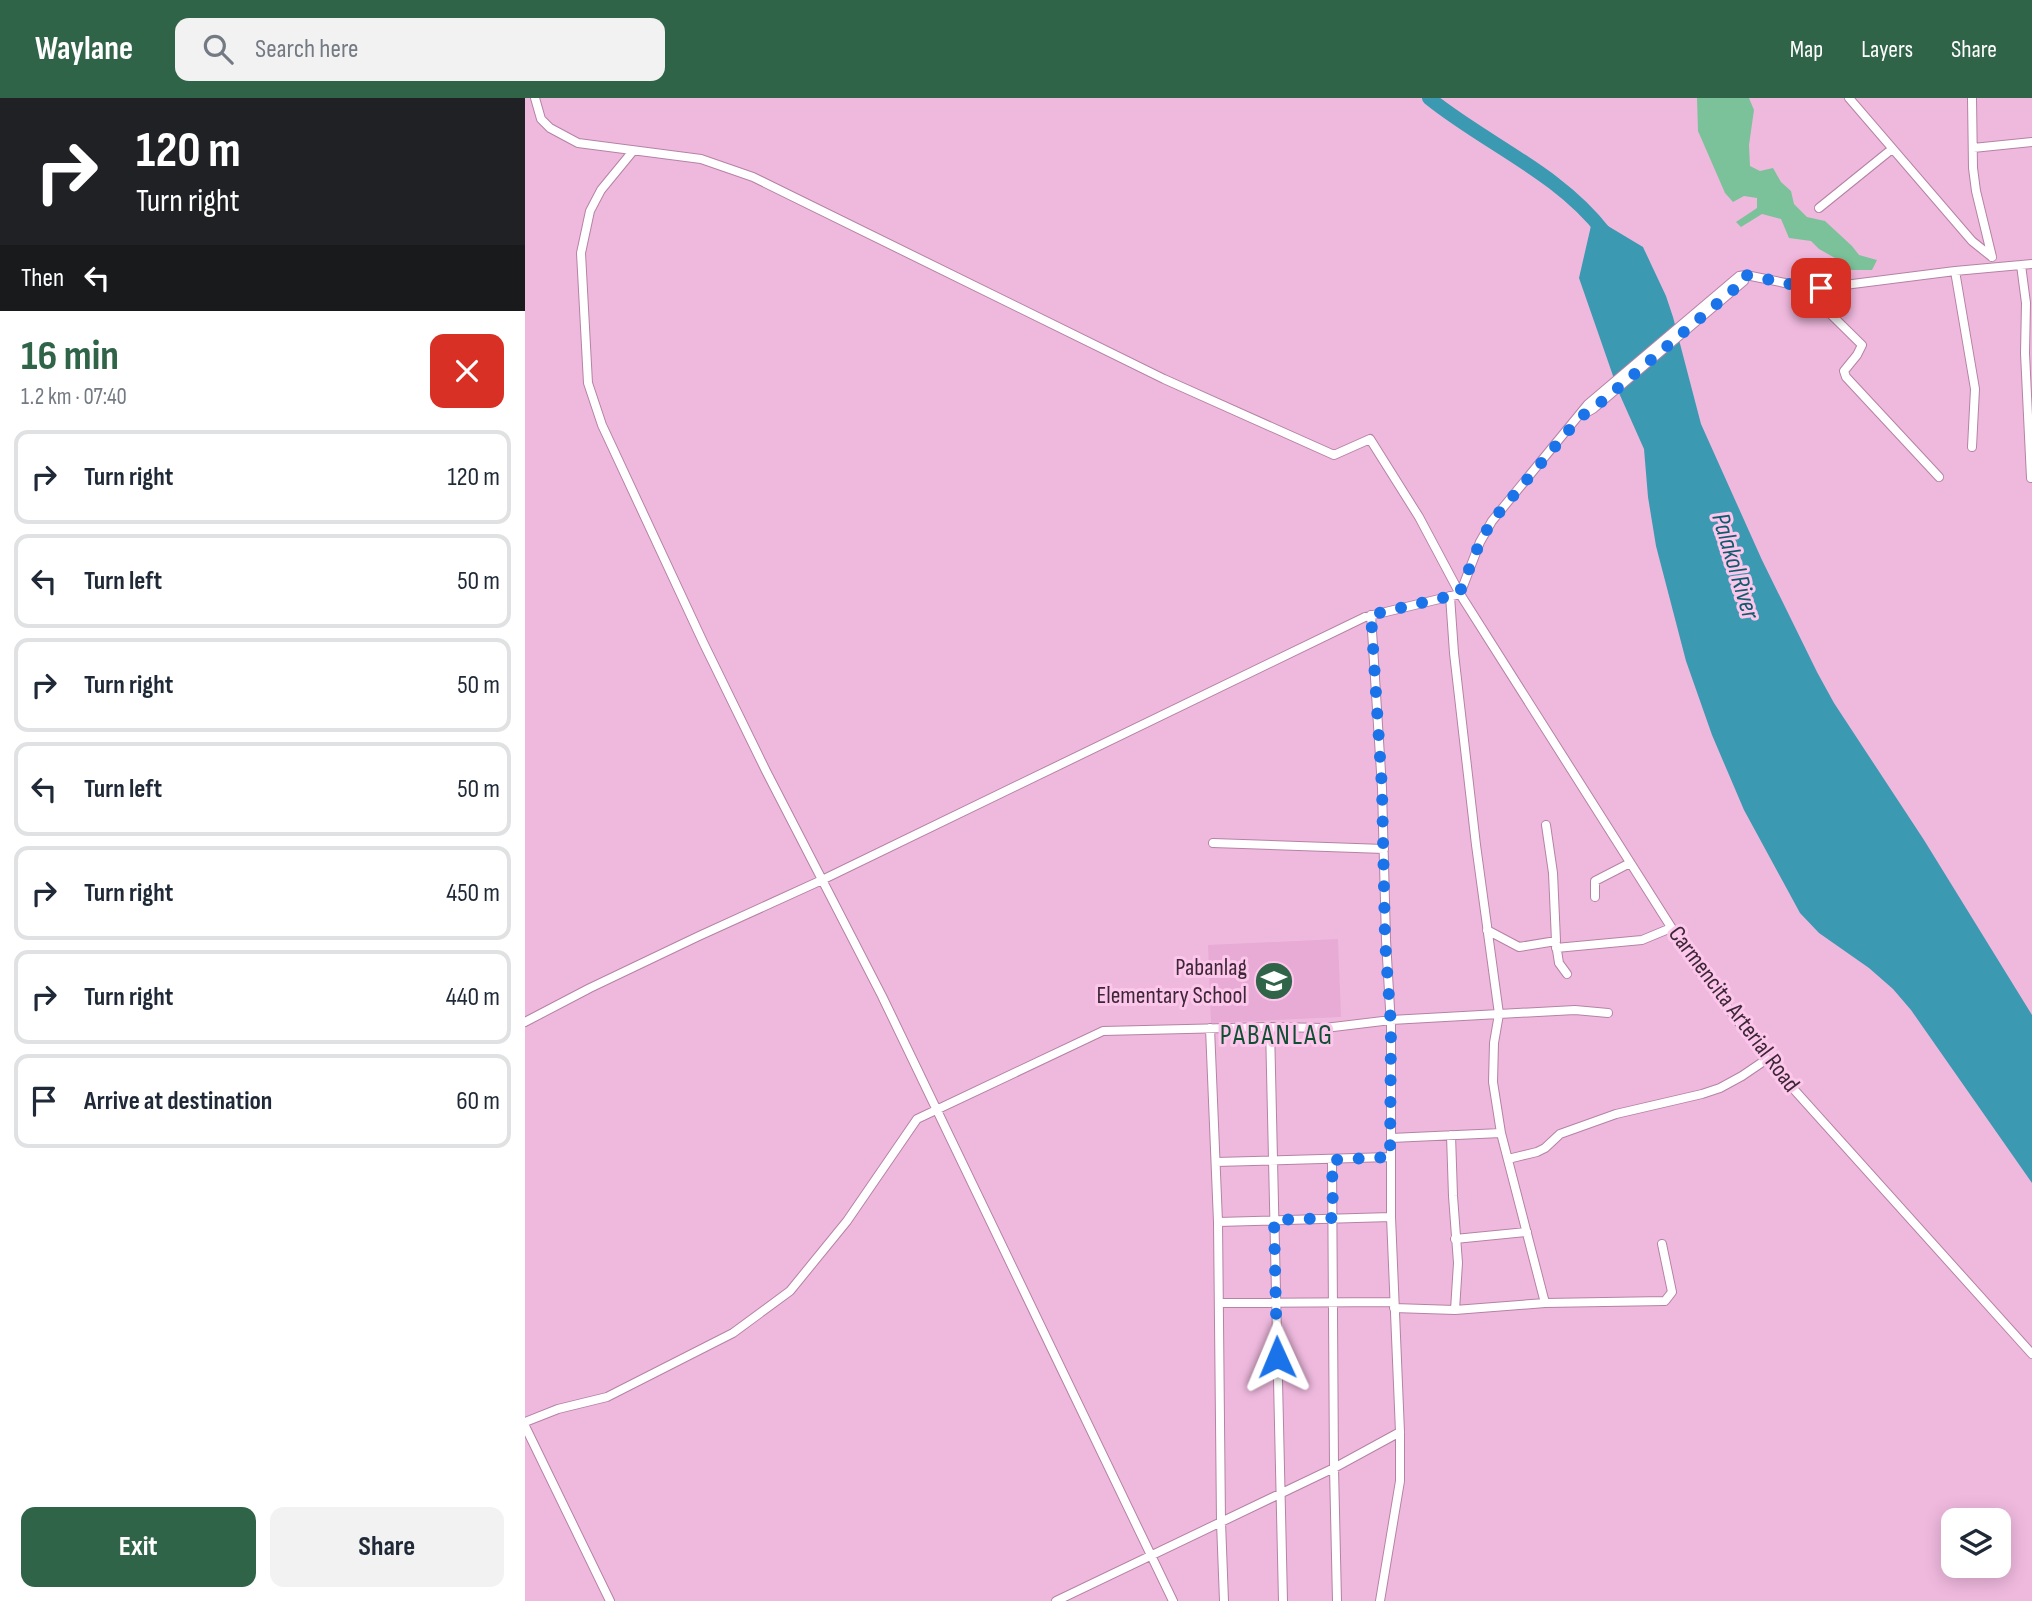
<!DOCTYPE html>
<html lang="en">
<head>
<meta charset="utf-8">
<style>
  body { margin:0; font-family:"Sofia Sans Condensed",sans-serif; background:#f2f2f3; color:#1f2937; height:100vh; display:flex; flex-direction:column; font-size:26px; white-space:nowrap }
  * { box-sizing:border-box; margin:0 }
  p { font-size:23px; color:#747a83 }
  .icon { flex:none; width:38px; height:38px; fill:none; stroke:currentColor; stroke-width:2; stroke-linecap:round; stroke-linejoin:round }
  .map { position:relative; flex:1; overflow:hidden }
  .details { display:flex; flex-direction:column; background:#fff; width:525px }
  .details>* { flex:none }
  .banner { background:#202124; color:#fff; overflow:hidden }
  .tools { position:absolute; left:1416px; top:1410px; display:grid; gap:14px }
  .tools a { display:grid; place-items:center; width:70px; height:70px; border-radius:14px; background:#fff; box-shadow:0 4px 18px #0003; font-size:35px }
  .pin { position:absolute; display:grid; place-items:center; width:60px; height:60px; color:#fff; margin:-30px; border-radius:14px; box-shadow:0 4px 10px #0006 }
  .me { position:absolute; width:77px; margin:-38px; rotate:359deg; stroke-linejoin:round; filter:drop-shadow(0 0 5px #0008) }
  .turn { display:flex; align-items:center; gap:24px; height:147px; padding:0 21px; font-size:32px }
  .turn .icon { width:91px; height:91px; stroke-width:2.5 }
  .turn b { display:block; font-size:49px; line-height:60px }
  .then { display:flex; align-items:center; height:66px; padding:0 21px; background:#0003; gap:14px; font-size:26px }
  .round { display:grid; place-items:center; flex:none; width:74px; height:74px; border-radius:14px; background:#f2f2f3 }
  .headline { display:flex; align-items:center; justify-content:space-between; height:119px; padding:0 21px }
  h1 { font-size:42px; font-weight:700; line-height:52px; color:#306448 }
  .primary-button { display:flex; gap:14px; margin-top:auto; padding:14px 21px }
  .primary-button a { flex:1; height:80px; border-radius:14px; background:#306448; color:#fff; font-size:28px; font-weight:700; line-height:80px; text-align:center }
  .primary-button a+a { background:#f2f2f3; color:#1f2937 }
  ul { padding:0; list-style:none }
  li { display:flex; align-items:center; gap:21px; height:94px; margin:0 14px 10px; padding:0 7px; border:4px solid #e0e1e3; border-radius:14px }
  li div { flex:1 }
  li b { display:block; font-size:26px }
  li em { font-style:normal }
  header { display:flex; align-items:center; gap:42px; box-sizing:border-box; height:98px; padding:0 35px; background:#306448; color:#fff }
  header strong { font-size:33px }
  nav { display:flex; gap:38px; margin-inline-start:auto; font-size:24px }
  .search { width:490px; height:63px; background:#f2f2f3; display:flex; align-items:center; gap:18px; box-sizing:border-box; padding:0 24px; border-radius:14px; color:#747a83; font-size:26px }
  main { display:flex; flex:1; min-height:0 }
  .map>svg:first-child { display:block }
  .built { fill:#e8abd5 }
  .green { fill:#7bc29a }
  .water { fill:#3c99b2 }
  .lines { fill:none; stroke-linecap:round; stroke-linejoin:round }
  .river { stroke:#3c99b2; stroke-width:14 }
  .minor-casing { stroke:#b582a5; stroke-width:10 }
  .minor { stroke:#fff; stroke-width:8 }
  .route { stroke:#1a73e8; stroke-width:12; stroke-dasharray:0 21.6 }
  .labels { text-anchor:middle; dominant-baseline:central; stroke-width:6; stroke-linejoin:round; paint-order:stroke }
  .poi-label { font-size:24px; fill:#3c2736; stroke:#fdc6eb; text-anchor:end }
  .street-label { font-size:24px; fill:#3c2736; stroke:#fdc6eb }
  .water-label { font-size:26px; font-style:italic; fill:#0e5b6d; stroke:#fdc6eb }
  .quarter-label { font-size:28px; letter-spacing:2px; fill:#0f4e31; stroke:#fdc6eb }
</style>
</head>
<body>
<header>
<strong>Waylane</strong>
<div class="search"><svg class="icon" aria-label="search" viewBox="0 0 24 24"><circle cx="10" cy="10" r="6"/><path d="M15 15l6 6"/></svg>Search here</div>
<nav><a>Map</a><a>Layers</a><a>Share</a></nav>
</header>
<main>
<section class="details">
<div class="banner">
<div class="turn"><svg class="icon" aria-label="right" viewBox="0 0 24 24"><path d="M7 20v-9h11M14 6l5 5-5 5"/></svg><div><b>120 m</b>Turn right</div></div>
<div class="then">Then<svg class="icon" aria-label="left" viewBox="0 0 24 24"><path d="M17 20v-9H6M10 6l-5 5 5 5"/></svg></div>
</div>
<div class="headline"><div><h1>16 min</h1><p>1.2 km · 07:40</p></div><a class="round" style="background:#d93025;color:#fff"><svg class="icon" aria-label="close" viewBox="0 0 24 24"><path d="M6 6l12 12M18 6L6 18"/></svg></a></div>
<ul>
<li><svg class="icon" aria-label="right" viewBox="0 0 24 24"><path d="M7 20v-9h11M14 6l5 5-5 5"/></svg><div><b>Turn right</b></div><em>120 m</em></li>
<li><svg class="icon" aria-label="left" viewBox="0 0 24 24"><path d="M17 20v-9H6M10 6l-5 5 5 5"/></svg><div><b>Turn left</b></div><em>50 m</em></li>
<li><svg class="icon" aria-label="right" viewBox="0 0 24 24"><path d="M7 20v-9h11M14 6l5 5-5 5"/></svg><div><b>Turn right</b></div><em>50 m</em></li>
<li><svg class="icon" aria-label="left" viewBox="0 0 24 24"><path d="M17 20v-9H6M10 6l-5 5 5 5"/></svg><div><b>Turn left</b></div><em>50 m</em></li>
<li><svg class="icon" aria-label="right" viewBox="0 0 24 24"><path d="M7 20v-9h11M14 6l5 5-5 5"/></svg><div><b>Turn right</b></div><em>450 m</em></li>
<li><svg class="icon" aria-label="right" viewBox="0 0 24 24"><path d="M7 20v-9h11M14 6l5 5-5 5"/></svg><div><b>Turn right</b></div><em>440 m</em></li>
<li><svg class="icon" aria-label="arrive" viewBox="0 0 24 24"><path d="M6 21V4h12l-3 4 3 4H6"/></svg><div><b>Arrive at destination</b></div><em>60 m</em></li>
</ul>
<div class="primary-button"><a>Exit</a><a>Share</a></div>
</section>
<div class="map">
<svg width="1507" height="1503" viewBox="0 0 1507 1503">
  <rect width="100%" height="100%" fill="#efb9de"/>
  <path class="built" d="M813 841 816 919 686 925 683 847Z"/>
  <path class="green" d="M1172 0H1224L1229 12 1224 47 1225 68 1235 73 1248 70 1256 84 1266 93 1269 106 1282 119 1300 123 1327 148 1334 157 1352 162 1347 172H1312L1310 160 1294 151 1286 143 1264 140 1256 121 1237 116 1216 129 1211 124 1232 110V100L1219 98 1208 104 1200 95 1173 33Z"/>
  <path class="water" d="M1068 119 1118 149 1141 198 1148 219 1176 326 1237 462 1292 574 1309 605 1399 742 1507 917V1085L1386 912 1368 891 1344 870 1294 835 1275 815 1219 712 1187 637 1161 563 1131 448 1123 399 1119 351 1094 295 1054 180Z"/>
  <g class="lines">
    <path class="river" d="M904 0C961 46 1034 75 1079 134"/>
    <g class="minor-casing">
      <path id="minor" d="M10 0 16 21 25 30 53 45 176 61 228 79 639 281 809 357 845 341 894 419 935 496 1172 870 1246 966 1507 1256
        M1324 0 1447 143 1467 159
        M1447 0 1448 70 1451 93 1467 159
        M1448 50 1507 44
        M108 53 76 92 65 113 56 155 63 285 77 327 178 544 241 673 357 898 648 1503
        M1294 110 1367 51
        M1496 167 1501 205 1500 255 1506 380
        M1430 173 1450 291 1447 349
        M1277 188 1337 247 1332 257 1319 273 1321 279 1414 379
        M1059 316 1068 311 1219 183 1221 177
        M935 496 955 444 967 423 1063 306 1214 178 1221 177 1265 186 1296 190 1430 173 1507 166
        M925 498 929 555 951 747 974 916 969 945 968 984 976 1035 1020 1205
        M846 517 857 690 861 842 866 928V1119L875 1334V1383L855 1503
        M688 745 859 751
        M1070 799V783L1105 765
        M962 832 994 849 1031 843 1028 775 1021 727
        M1031 846 1034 865 1042 876
        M1031 850 1117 842 1146 830
        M0 924 65 890 174 838 297 782 840 519 935 496
        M745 929 758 1503
        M685 930 693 1124 696 1424 699 1503
        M926 1037 928 1098 933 1165 930 1212
        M866 1040 976 1035
        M983 1061 1012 1054 1020 1050 1035 1036 1091 1016 1177 996 1195 990 1217 978 1242 961
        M807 1062 809 1370 812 1503
        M691 1064 865 1059
        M693 1124 866 1119
        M930 1141 1002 1134
        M694 1205 869 1204
        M869 1210 930 1212 1020 1205 1140 1203 1147 1194 1137 1146
        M0 1324 33 1311 82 1299 208 1235 265 1193 322 1123 392 1021 578 933 745 929 800 930 866 922 974 916 1050 912 1083 915
        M0 1328 85 1503
        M531 1503 809 1370 875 1334"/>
    </g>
    <use href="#minor" class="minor"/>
  </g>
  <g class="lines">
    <path class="route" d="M752 1259 749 1122 808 1120 807 1062 865 1059 866 928 860 842 857 690 846 517 934 496 955 444 967 423 1055 319 1068 311 1200 199 1219 183 1221 177 1265 186 1296 190"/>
  </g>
  <defs>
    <g id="school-disc" transform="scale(2.0125)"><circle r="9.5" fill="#306448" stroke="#fdc6eb"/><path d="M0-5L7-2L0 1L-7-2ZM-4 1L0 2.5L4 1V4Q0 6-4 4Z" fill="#fff"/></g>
  </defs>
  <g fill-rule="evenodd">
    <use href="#school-disc" x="749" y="883"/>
  </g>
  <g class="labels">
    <g class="poi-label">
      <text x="722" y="869">Pabanlag<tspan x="722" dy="28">Elementary School</tspan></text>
    </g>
    <g class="street-label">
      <text transform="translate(1209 911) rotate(53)">Carmencita Arterial Road</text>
    </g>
    <g class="water-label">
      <text transform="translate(1210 468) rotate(73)">Palakol River</text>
    </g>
    <g class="quarter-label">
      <text x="752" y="937">PABANLAG</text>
    </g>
  </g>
</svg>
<div class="tools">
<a><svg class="icon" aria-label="layers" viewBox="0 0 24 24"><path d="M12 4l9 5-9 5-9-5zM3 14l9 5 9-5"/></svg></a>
</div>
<div class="pin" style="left:1296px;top:190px;background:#d93025"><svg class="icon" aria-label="arrive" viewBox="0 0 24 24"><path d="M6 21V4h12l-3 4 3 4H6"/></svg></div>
<svg class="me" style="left:752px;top:1259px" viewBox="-20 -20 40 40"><path d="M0-17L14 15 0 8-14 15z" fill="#1a73e8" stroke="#fff" stroke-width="4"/></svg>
</div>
</main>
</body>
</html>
